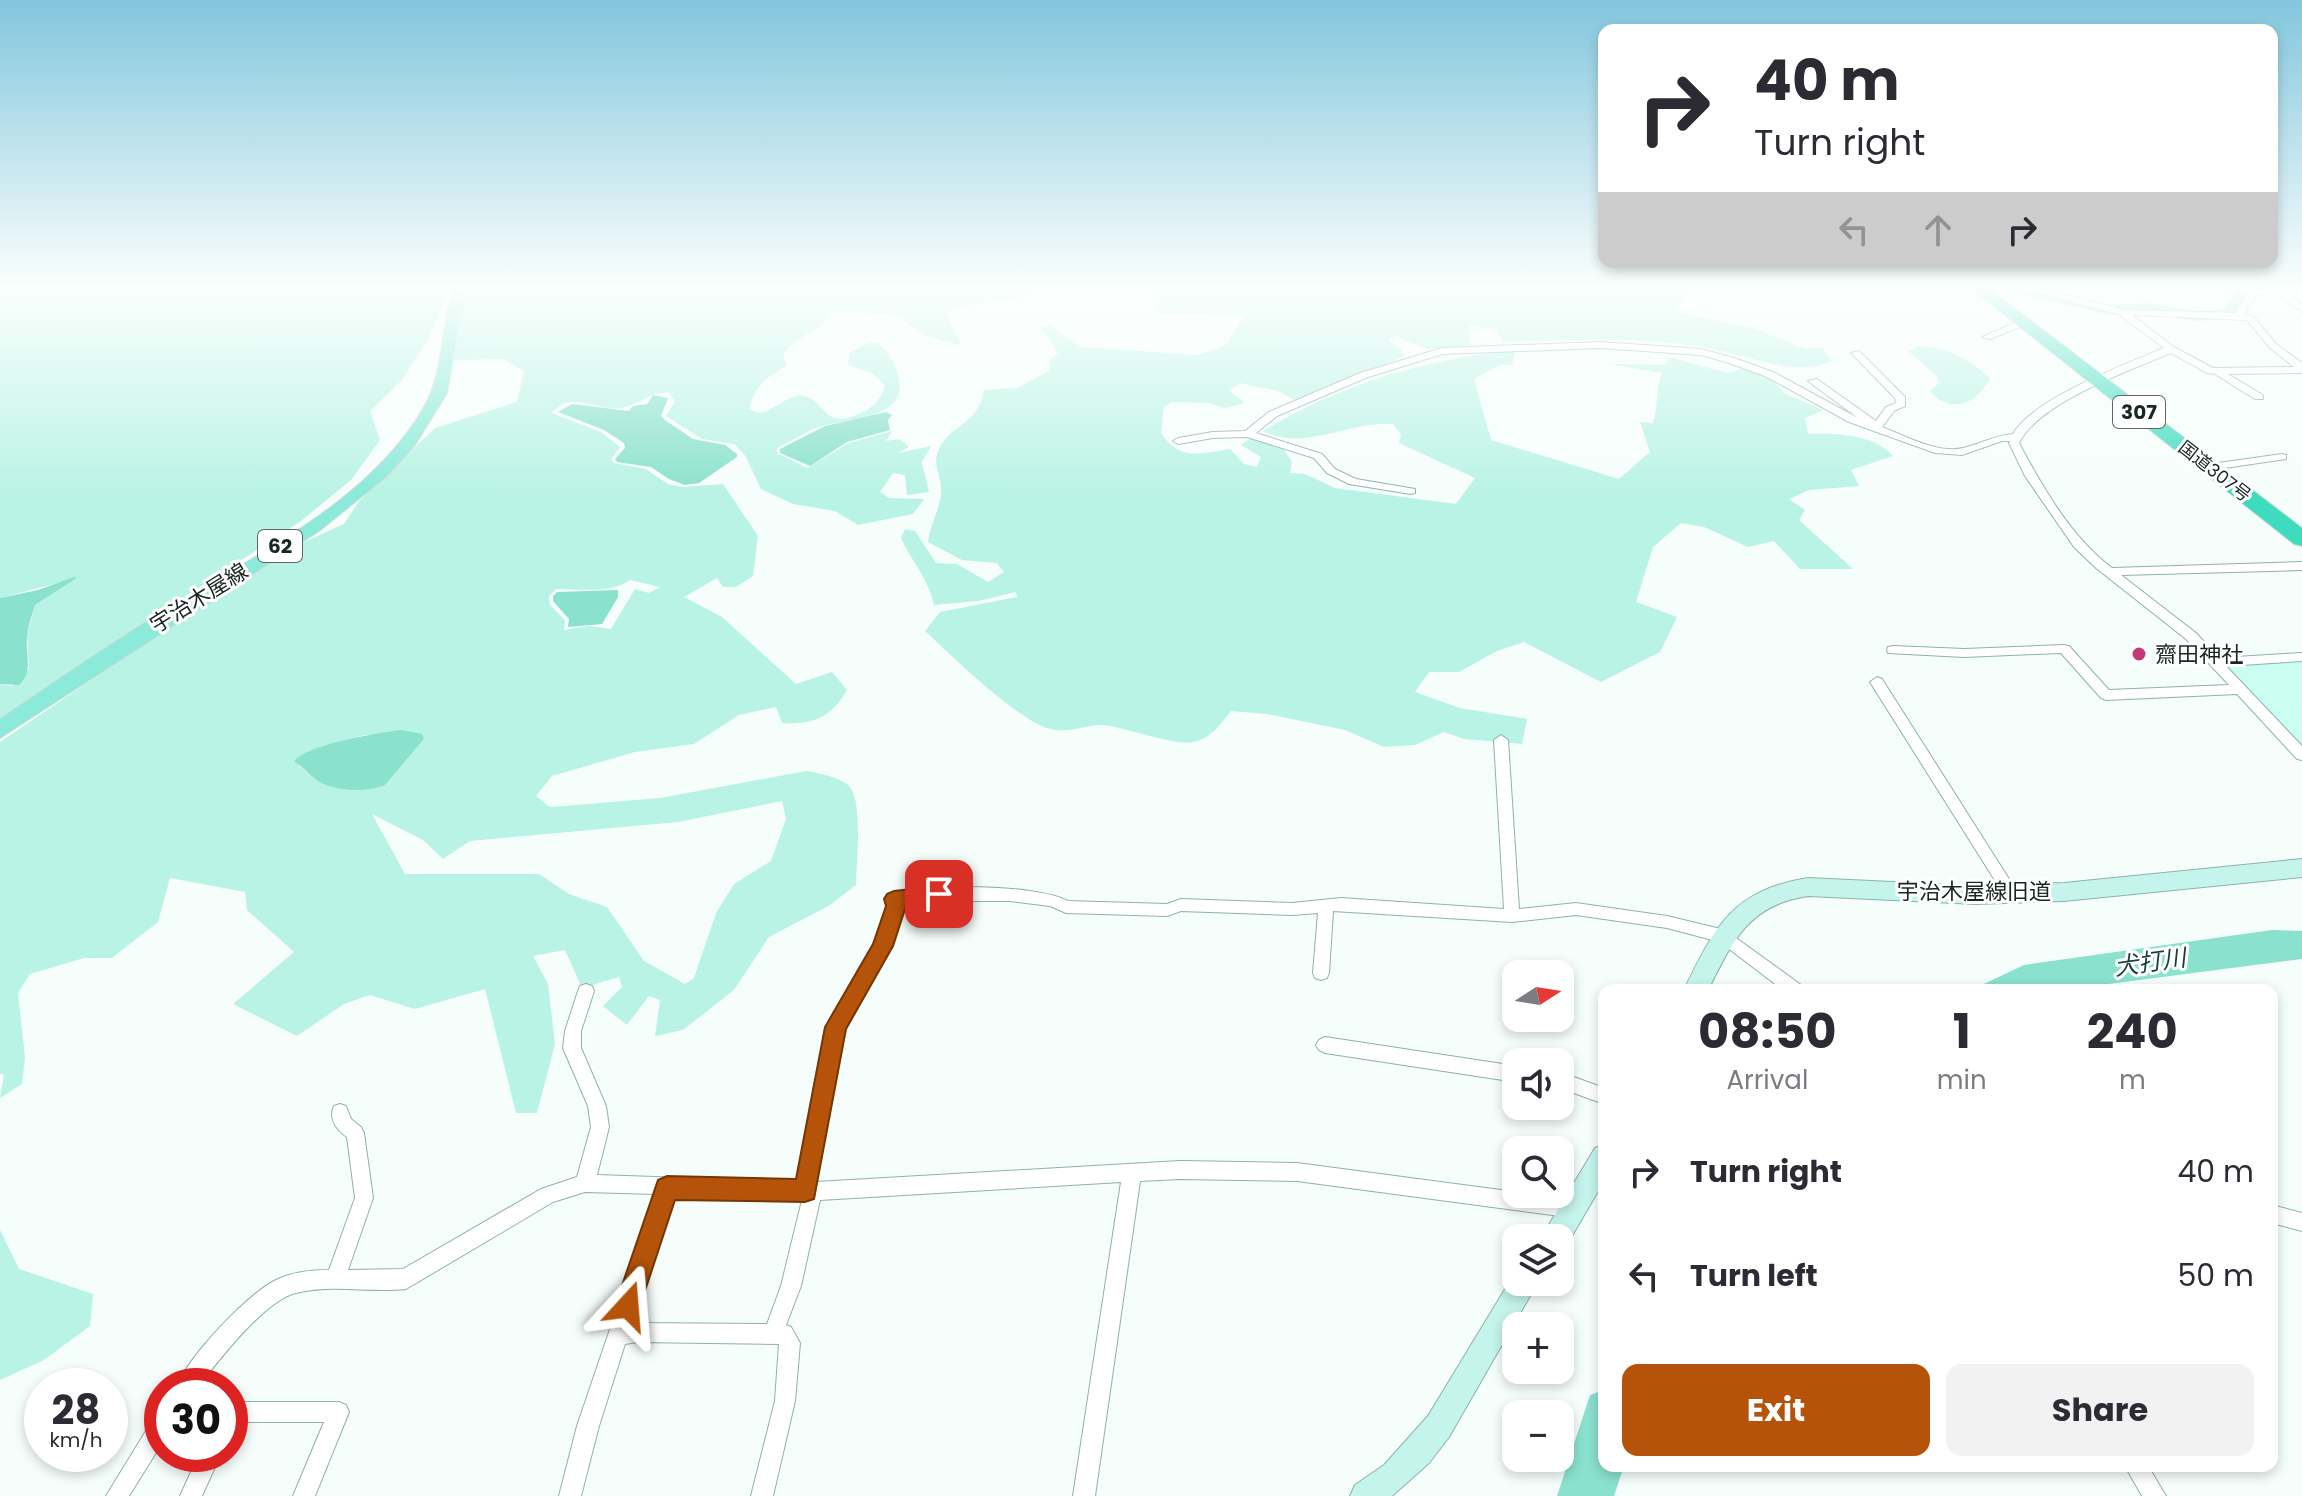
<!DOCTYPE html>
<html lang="en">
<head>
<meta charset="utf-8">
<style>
  body { margin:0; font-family:Poppins,"Noto Sans JP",sans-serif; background:#f2f2f3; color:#2b2b33; height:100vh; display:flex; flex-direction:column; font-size:30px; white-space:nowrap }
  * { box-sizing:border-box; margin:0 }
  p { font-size:26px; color:#7c7c81 }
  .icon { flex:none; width:44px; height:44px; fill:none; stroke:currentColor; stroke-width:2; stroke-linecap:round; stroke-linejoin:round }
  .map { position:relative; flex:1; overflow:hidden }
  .panel { position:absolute; left:1598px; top:984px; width:680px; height:488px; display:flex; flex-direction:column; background:#fff; border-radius:16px; box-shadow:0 4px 12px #0003 }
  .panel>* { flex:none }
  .hud { position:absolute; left:1598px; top:24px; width:680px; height:244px; border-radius:16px; box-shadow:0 4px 12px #0003; background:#fff; color:#2b2b33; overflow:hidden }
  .needle { width:52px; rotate:78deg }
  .controls { position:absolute; left:1502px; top:960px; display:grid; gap:16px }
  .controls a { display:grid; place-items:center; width:72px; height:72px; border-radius:16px; background:#fff; box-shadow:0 4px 12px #0003; font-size:40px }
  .speed { position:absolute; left:24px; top:1368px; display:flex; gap:16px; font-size:40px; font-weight:700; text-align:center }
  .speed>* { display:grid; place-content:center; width:104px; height:104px; border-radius:50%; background:#fff; box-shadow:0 4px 12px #0003; line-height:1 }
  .speed small { font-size:20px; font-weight:400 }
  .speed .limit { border:12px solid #d22; background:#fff; color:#111 }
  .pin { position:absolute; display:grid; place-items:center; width:68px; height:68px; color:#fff; margin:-34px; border-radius:16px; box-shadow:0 4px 12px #0006 }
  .me { position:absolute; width:88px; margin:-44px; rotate:19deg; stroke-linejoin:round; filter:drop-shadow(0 0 6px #0008) }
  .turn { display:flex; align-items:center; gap:28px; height:168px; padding:0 24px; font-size:36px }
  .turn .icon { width:104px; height:104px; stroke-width:2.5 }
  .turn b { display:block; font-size:56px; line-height:68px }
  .lanes { display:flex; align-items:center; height:76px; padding:0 24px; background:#0003; justify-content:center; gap:40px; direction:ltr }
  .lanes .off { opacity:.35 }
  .eta { display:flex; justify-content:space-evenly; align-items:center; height:136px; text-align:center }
  .eta b { font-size:48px; font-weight:700; line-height:56px }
  .button { display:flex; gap:16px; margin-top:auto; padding:16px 24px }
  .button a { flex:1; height:92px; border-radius:16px; background:#b45309; color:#fff; font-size:32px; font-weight:700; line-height:92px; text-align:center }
  .button a+a { background:#f2f2f3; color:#2b2b33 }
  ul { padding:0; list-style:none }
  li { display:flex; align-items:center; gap:24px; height:104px; padding:0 24px }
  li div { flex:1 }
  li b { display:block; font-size:30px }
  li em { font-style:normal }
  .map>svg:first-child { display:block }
  .built { fill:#cbfdf0 }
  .green { fill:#b9f3e5; fill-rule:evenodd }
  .water { fill:#8ae1cd }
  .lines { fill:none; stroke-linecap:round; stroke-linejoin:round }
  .river { fill:#8ae1cd; fill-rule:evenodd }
  .street-casing { stroke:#8cb2a9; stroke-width:2 }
  .secondary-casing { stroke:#8cb2a9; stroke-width:2 }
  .primary-casing { stroke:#d5d8d7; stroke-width:2 }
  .highway-casing { stroke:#d5d8d7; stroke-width:2 }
  .street { fill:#fff; fill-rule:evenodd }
  .secondary { fill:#c5f4ec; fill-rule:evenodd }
  .primary { fill:#8bead9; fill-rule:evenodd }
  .highway { fill:#3edcbf; fill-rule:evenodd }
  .route { fill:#b45309; stroke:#753606; stroke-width:2 }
  .poi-dot { fill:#c23a76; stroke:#fff; stroke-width:3 }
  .labels { text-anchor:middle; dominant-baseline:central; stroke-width:6; stroke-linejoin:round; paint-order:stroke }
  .far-street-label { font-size:18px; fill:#182723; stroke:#fff }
  .shield { fill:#fff; stroke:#5d6865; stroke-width:2 }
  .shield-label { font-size:20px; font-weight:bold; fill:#182723 }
  .street-label { font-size:22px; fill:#182723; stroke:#fff }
  .poi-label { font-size:22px; fill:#182723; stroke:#fff; text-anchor:start }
  .water-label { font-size:24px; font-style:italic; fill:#184038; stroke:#fff }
</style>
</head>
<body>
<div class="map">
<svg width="2302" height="1496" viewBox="0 0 2302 1496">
  <rect width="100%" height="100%" fill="#f6fefb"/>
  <path class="built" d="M2302 662V747L2228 669 2230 665Z"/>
  <path class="green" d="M0 286H451L428 340 401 381 370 411 380 440 351 480 301 521 0 718V684L12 686 29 669 27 635 35 605 77 578 0 598Z
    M474 286H1024L1032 296 952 308 945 312 962 346 927 336 896 315 832 311C823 332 796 333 783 356L787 366C767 376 755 386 749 409L759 413C773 411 786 396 800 396 825 395 821 433 861 413 873 408 882 398 885 385L872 373 848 365 849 353 868 342 878 343C890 355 896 363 899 380 908 421 839 418 816 428 803 433 790 442 777 448V453L807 468 849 443 892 431 886 441 900 439 909 447 898 453 931 446 922 462 929 492 907 495 905 475 893 473 880 492 889 498 924 499 913 514 858 525 835 511 793 504 761 489 745 455 734 444 702 439 666 416 675 402 669 393C648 391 640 406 620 408 598 411 569 389 552 413L601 432 620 447 611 459 614 463 646 469 668 484 682 487 723 484 758 536 753 576 736 587H723L717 578 684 597 722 617 796 684 832 672 847 690C832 717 813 725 782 723L776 707 739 715 694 744 635 752 552 776 536 796 550 807 660 798 806 771C819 773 838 777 848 785 864 799 856 864 856 885L830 905 769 937 734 990 683 1030 655 1036 660 1000 649 996 627 1025 603 1006 622 987 619 977 582 988 565 950 533 956 548 984 555 1044 537 1113H516L485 989 415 1009 370 995 344 1004 297 1036 233 1004 294 952 247 910 245 892 170 878 158 922 112 958H84L30 974 18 993 25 1058 22 1084 0 1098 4 1074H0V742L200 606 306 541 344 524 359 501 435 428 517 402 524 371 503 359 454 360 461 310ZM630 580 660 587 649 593 635 589 611 629 588 626 564 630 565 620 550 605 549 596 556 589C580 589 610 594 630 580ZM364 735 424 739 385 785C363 786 340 791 319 781 310 777 303 767 294 762 312 745 340 743 364 735ZM782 801 786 819 771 861 734 884 716 913 694 978 685 984 644 961 607 907 569 894 539 874H405L372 814 423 840 443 859 470 841 678 822Z
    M1166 286H1548L1555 290 1569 286H1697L1675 312 1753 328 1805 349 1822 347 1832 361C1798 376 1764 361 1730 353 1657 334 1578 341 1503 341L1494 329 1469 326 1470 345 1427 349 1397 336 1388 339 1401 349 1404 356 1298 402 1278 391 1240 383 1229 390 1245 403 1224 408 1210 403 1172 402 1164 407 1161 433C1180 462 1201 453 1230 449L1244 464 1257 467 1261 457 1241 445 1252 437 1283 448 1292 462 1290 473 1305 474 1335 488 1456 504 1475 478 1399 443 1401 434 1393 424C1351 420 1304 452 1263 431 1343 383 1423 360 1515 350L1512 365H1500L1474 379 1491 440 1619 479 1650 452 1640 422 1653 423C1659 405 1655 389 1662 373L1608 364 1665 365 1670 357 1727 373 1745 368 1772 379 1784 393 1823 410 1805 418 1808 434C1835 433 1875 434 1893 456L1851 470 1859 486 1809 490 1789 499 1805 510 1799 520 1853 569H1800L1774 541 1748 547 1704 527 1681 523 1653 547 1636 602 1677 617 1660 652 1601 682 1524 642 1497 651 1459 672H1429L1415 692 1460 708 1527 719 1522 744 1464 739 1444 732 1415 745 1384 747 1345 730 1267 714 1231 711C1220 724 1212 738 1194 742 1176 746 1126 728 1104 725 1086 724 1065 736 1044 727 1009 712 954 658 925 631L940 612 1017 597 1016 592 978 601 934 605C928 577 913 564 901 538L905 529 915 531 936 563 957 564 988 582 1004 572 997 563 962 560 928 542C930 525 939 511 941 494 943 476 930 464 940 447 954 422 978 425 984 390L1017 388 1049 371 1050 360 1058 353 1041 327 1050 326 1081 347 1198 355 1226 345 1245 315 1159 314 1151 295Z
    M1918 346C1943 345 1973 361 1990 378 1978 404 1950 415 1930 391L1939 383 1937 376 1908 351Z
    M0 1230 19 1269 93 1294 90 1326 44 1360 0 1380Z"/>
  <path class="water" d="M653 395 668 398 661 416 665 420 693 439 725 445 737 454V457L699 483 685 485 669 479 651 467 617 462 615 459 625 448 624 443 604 430 558 412 572 404 629 411 633 406 647 404Z
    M886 412 892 415 888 420 890 430 847 442 810 466 780 453V449L825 426Z
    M74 577 77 578 35 605C32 615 28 626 27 637 25 655 34 671 19 685L0 684V598L38 590Z
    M618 590V597L602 624 568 627 569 619 553 601V596L557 592Z
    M401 730 422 734 424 739 385 785C367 793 330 792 314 778 306 772 304 767 294 762 306 744 378 733 401 730Z
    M2272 930 2302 931V959L2062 990H1971L2024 965Z
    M1604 1427V1466H1624L1614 1496H1574Z"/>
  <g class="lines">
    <path class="river" d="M2000 286H2029L2110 305 2150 303 2196 311 2225 309 2239 287 2274 286 2272 290 2251 295 2237 318 2196 321 2150 313 2110 315 2002 290Z
      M1604 1390 1606 1466 1597 1496H1557L1590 1395Z"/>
    <g class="street-casing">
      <path id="street" d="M1026 286H1039L1034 289Z
        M2019 286H2033L2124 310 2235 313 2250 291 2270 288 2269 286H2278L2302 304V312L2276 293 2256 295 2244 314 2253 316 2276 344 2302 363V373L2228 374 2263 395V399H2255L2215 374 2207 373 2171 353C2130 370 2038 403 2019 443 2043 488 2071 537 2112 568L2302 562V570L2121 575 2196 633 2219 658 2302 653V661L2226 666 2302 746V760L2297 759 2237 694 2106 700 2101 698 2061 653 1964 657 1888 653 1887 650 1888 647 1893 646 1964 649 2064 645 2069 646 2109 690 2229 685 2186 639 2096 568 2074 547 2025 476 2009 443 2010 441H2002L1962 455 1935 453 1849 422 1765 376 1726 362 1701 355 1600 348 1443 354 1368 377 1277 416 1256 433 1322 454 1335 469 1356 479 1415 489V493L1411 494 1349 484 1327 473 1314 458 1247 437 1213 438 1178 444 1173 441 1178 438 1213 432 1245 431 1269 412 1360 373 1442 348 1600 342 1701 349 1734 358 1773 372 1858 418 1808 381 1817 379 1876 421 1886 407 1896 403 1895 398 1851 353 1859 351 1905 397V406L1894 411 1882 427C1906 436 1937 454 1963 448 1981 444 1995 435 2013 434 2032 399 2126 364 2164 348L2118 314 2020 288ZM2132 315 2247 320 2270 348 2294 367 2213 368 2174 347Z
        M2022 320 2027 323 2025 325 1990 339 1982 337Z
        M2282 454 2286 455V459L2211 470 2205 467 2211 464Z
        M1877 677 1882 679 2016 890 2019 894 2016 898 2011 900 2006 898 1870 682Z
        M1501 735 1508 740 1519 909 1576 903 1667 916 1725 930 1801 985 1803 990H1783L1720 942 1667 928 1576 915 1512 922 1333 911 1329 973 1327 978 1321 980 1315 978 1313 973 1318 913 1292 915 1181 911 1167 916 1066 913 1050 906 1010 901H957L903 904 890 946 844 1028 816 1182 1180 1161 1297 1163 1516 1192V1194L1575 1200 1582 1203 1584 1209 1582 1215 1575 1218 1297 1181 1180 1179 1140 1181 1095 1496H1073L1121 1182 820 1200 801 1286 786 1325 791 1327 800 1343 795 1401 773 1496H751L775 1401 779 1344 638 1342 625 1344 599 1426 581 1496H559L577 1426 656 1194 585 1192 553 1202 406 1289C370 1293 331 1284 296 1293 265 1300 218 1361 199 1386H177C189 1356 245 1297 274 1281 291 1272 310 1270 329 1270L355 1198 347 1137C337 1130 328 1119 334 1106L340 1104 346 1106 351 1119 361 1127 364 1133 373 1198 348 1270 403 1269 541 1189 577 1177 591 1127 588 1106 563 1048 565 1031 578 991 580 986 586 984 592 986 594 991 581 1031V1048L606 1106 609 1127 597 1175 798 1182 828 1027 875 944 888 906 886 899 888 895C924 883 1035 884 1068 901L1167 904 1181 899 1292 903 1341 898 1504 909 1494 740ZM674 1195 802 1200 781 1286 767 1324 632 1323Z
        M1325 1037 1516 1066V1082L1325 1053 1319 1050 1316 1045 1319 1040Z
        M1560 1072 1604 1088V1104L1560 1088Z
        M2272 1205 2302 1213V1231L2272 1223Z
        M230 1402H339L346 1405 349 1412 315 1496H293L324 1422H230Z
        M162 1412V1443L129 1496H106L155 1416Z
        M199 1454H221L202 1496H180Z
        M2125 1466H2148L2166 1496H2142Z"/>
    </g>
    <g class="secondary-casing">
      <path id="secondary" d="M2302 859V877L2064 901 1976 904 1808 896C1748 905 1733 941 1708 990H1684C1715 926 1733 890 1808 878L1976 886 2064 883Z
        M1604 1145V1181L1565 1248 1560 1249V1238H1541L1595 1148Z
        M1516 1271V1282H1538L1449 1437 1429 1463 1392 1496H1350L1355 1485 1384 1465 1428 1416Z"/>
    </g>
    <g class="primary-casing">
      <path id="primary" d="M455 286H469L460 316 447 393 415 445 387 476 319 531 0 738V719C53 683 107 646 162 612 253 556 367 504 423 409 445 372 440 325 455 286Z"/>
    </g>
    <g class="highway-casing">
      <path id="highway" d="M1968 286H1986L2302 528V546L2294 544Z"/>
    </g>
    <use href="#street" class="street"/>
    <use href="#secondary" class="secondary"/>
    <use href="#primary" class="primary"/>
    <use href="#highway" class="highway"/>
  </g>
  <linearGradient id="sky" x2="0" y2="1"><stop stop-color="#82c6dd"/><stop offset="0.58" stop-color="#fbfffd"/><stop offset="1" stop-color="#fbfffd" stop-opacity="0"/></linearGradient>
  <rect width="2302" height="495" fill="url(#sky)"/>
  <path class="route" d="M939 886 947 888 949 894 947 899 906 906 893 946 846 1029 814 1199 805 1202 675 1200 637 1315 628 1319 618 1315 615 1306 658 1180 667 1176 796 1179 825 1027 873 944 886 906 884 899 887 894 894 891Z"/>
  <circle class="poi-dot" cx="2139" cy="654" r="8"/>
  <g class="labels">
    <g class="far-street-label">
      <text transform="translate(2215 471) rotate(38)">国道307号</text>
    </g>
    <g class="shield">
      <rect x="2113" y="396" width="52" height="32" rx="6"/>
      <rect x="258" y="530" width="44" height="32" rx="6"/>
    </g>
    <g class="shield-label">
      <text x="2139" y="412">307</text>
      <text x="280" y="546">62</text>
    </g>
    <g class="street-label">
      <text transform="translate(199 598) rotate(-32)">宇治木屋線</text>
      <text x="1974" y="891">宇治木屋線旧道</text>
    </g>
    <g class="poi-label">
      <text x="2155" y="654">齋田神社</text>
    </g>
    <g class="water-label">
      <text transform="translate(2150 962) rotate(-8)">犬打川</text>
    </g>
  </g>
</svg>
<div class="controls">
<a><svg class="needle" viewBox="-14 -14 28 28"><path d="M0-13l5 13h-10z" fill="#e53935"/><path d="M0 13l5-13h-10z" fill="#7c7c81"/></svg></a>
<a><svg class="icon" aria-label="sound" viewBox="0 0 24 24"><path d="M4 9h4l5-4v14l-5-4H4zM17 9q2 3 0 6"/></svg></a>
<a><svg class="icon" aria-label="search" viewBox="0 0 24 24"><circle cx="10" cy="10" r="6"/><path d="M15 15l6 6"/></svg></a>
<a><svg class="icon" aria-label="layers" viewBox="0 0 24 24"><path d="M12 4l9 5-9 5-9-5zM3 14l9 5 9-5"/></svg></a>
<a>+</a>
<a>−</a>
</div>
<div class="speed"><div>28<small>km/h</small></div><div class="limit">30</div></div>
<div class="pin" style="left:939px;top:894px;background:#d93025"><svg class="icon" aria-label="arrive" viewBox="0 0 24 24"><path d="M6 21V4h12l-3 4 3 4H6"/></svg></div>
<svg class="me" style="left:628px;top:1306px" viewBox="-20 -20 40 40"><path d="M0-17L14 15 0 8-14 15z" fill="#b45309" stroke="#fff" stroke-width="4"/></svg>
<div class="hud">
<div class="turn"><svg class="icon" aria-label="right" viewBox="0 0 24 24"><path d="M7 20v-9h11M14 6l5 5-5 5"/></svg><div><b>40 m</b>Turn right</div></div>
<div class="lanes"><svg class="icon off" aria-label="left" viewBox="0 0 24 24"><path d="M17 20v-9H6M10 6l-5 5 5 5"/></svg><svg class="icon off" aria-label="ahead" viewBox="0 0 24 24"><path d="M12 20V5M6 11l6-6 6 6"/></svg><svg class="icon" aria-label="right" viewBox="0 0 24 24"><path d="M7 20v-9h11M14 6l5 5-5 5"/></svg></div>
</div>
<section class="panel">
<div class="eta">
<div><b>08:50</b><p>Arrival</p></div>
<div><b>1</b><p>min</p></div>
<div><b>240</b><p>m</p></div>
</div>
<ul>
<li><svg class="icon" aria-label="right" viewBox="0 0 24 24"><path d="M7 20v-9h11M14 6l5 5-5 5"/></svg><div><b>Turn right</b></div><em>40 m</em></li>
<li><svg class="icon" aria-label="left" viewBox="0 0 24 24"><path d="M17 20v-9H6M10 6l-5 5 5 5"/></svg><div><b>Turn left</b></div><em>50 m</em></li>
</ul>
<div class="button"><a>Exit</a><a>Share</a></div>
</section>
</div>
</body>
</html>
